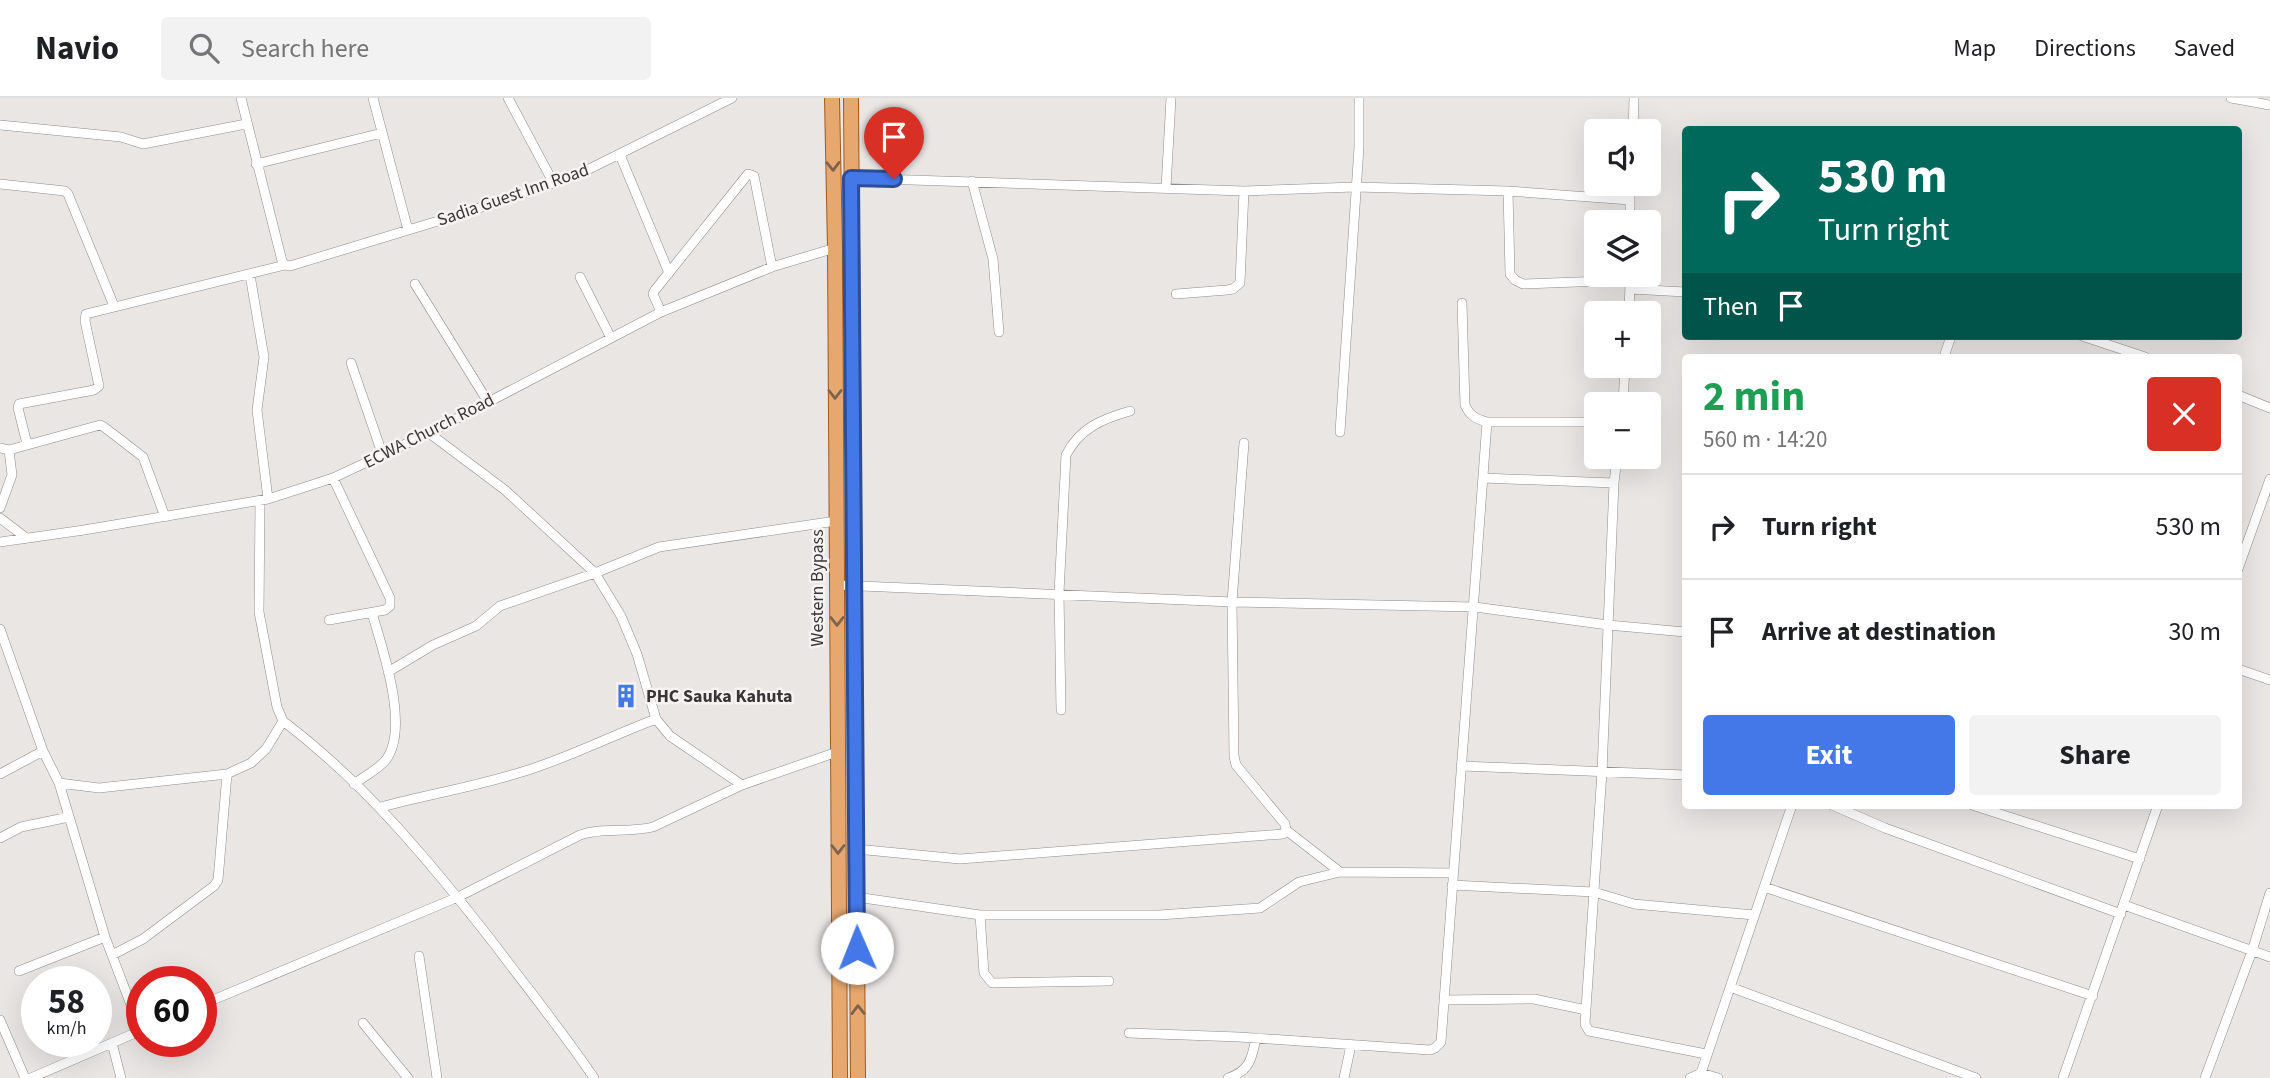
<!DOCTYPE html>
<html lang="en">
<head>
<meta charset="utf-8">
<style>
  body { margin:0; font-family:"Source Sans 3",sans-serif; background:#f2f2f2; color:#202124; height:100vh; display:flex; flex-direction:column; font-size:26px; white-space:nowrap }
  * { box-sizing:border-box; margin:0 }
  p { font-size:23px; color:#757577 }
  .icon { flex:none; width:38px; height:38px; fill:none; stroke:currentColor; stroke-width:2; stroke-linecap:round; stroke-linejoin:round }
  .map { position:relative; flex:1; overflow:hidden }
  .panel { position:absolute; left:1682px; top:256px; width:560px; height:455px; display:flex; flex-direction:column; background:#fff; border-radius:7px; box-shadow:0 7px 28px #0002 }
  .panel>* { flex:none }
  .guide { position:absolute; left:1682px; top:28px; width:560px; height:214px; border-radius:7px; box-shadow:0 7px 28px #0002; background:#00695c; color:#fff; overflow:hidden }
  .fabs { position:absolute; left:1584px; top:21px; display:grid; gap:14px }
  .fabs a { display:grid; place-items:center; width:77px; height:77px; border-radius:7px; background:#fff; box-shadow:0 7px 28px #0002; font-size:35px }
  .speed { position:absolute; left:21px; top:868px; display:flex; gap:14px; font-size:35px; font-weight:700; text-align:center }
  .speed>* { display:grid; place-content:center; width:91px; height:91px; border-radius:50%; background:#fff; box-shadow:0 7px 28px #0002; line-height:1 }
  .speed small { font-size:18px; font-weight:400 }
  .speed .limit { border:10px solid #d22; background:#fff; color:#111 }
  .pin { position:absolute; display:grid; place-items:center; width:60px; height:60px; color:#fff; margin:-72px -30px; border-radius:50% 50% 50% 0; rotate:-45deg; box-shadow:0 0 7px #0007 }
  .pin .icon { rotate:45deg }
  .me { position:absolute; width:77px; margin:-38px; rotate:359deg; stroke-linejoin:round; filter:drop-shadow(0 0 5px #0008) }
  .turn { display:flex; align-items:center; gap:24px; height:147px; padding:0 21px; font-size:32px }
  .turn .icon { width:91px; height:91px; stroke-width:2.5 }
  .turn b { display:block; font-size:49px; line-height:60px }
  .then { display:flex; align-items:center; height:66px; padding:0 21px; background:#0003; gap:14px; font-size:26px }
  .round { display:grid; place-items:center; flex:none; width:74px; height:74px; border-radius:7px; background:#f2f2f2 }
  .overview { display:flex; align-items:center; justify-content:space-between; height:119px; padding:0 21px }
  h1 { font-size:42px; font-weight:700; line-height:52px; color:#1e9e55 }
  .action { display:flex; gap:14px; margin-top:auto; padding:14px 21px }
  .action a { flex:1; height:80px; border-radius:7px; background:#4478e9; color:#fff; font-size:28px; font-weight:700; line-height:80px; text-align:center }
  .action a+a { background:#f2f2f2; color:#202124 }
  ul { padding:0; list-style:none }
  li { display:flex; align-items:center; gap:21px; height:105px; padding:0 21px; border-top:2px solid #e0e0e0 }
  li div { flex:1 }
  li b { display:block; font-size:26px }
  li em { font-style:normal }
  header { display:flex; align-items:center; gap:42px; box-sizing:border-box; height:98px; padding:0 35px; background:#fff; border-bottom:2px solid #e0e0e0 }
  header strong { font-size:33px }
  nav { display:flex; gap:38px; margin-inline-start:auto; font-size:24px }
  .search { width:490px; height:63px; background:#f2f2f2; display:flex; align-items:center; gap:18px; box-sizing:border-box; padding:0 24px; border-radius:7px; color:#757577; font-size:26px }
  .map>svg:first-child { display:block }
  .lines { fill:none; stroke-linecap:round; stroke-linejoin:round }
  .minor-casing { stroke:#908d8b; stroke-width:10 }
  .primary-casing { stroke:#9f5a1d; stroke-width:16 }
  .minor { stroke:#fff; stroke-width:9 }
  .primary { stroke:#e7a870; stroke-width:14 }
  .oneway { stroke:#7d634d }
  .route-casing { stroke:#2c4e97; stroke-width:18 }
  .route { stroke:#4478e9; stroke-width:12 }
  .labels { text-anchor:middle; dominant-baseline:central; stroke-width:5; stroke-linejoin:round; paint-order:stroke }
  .street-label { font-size:18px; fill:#373535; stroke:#f6f3f1 }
  .poi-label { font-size:18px; font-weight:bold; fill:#373535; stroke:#f6f3f1; text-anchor:start }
</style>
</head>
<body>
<header>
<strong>Navio</strong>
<div class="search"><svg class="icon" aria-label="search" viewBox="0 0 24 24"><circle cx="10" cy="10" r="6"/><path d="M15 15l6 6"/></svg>Search here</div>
<nav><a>Map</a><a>Directions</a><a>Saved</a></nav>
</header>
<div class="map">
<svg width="2270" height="980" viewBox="0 0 2270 980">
  <rect width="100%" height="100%" fill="#e9e6e4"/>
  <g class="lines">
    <g class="minor-casing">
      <path id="minor" d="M241 0 282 163 285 167
        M373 0 408 132
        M508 0 554 86
        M2231 0 2270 7
        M0 27 121 39 143 46 246 26
        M1633 33 1634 0
        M620 57 669 175
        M256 66 382 35
        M851 80 1244 93 1355 89 1508 93 1630 102
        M972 83 993 161 999 234
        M0 86 65 93 68 96 114 208
        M1166 90 1171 0
        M1508 93 1510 176 1515 182 1523 186 1629 182
        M1630 124V86
        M250 177 264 259 257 312 268 401
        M580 179 611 240
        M415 186 488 304
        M1630 191 1685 194
        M1176 196 1227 192 1233 191 1240 185 1244 93
        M661 214 653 196 655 192 748 76 754 78 772 169
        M1629 215 1630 185
        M2082 238 2145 259
        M1944 259 1951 238
        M351 265 383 358
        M2238 297 2270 310
        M1623 306 1625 268
        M1487 324H1596
        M1340 334 1359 49V0
        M429 335 505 392 595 475 621 518 637 556 656 621 670 638 742 687 837 654
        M27 346 18 310 19 306 94 292 99 288 85 223 86 216 285 167 290 168 461 116 577 77 732 0
        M0 350 9 352 100 327 104 329 143 359 165 419
        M1617 359 1614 385 1602 674 1585 926 1589 933 1706 956
        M1483 380 1614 385
        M260 403 259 514 277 609 283 623C366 686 431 765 495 847 528 891 563 934 594 980
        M0 410 12 377 9 352
        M0 420 25 439
        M0 444 84 432 268 401 333 380 429 335 661 214 772 169 835 150
        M2238 471 2270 381
        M837 487 1232 504 1475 509 1608 527 1685 534
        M329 522 385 512 390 508V500L333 380
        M0 531 43 653 59 685 105 839 141 933
        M2238 571 2270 582
        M388 574 433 547 476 528 500 508 595 475 659 449 836 423
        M1061 612 1059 495 1066 357C1080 330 1102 321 1130 313
        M1461 668 1685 677
        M0 676 43 653
        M59 685 99 690 227 676 251 665 266 651 283 623
        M354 686C363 679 377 672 385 663 411 631 382 550 372 515
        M1832 707 1885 730 2121 816
        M1972 707 2140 761
        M381 709C433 695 486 687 537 669 578 655 616 636 656 621
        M1286 732 1340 774
        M0 740 21 729 69 719
        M856 751 960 761 1283 736 1286 732 1285 726 1236 667 1234 658 1232 504 1244 345
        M1452 787 1594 794 1634 806 1754 817
        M1764 789 2093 898
        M856 799 980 817H1159L1260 810 1299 784 1340 774 1453 775
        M2124 807 2270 859
        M980 817 984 875 992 885 1109 883
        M112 857 143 841 214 788 218 782 227 676
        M419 858 437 980
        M19 873 105 839
        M1730 889 1976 980
        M1445 902 1534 901 1586 912
        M201 907 458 799 580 737C603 729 629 735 653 729L742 687
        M0 922 25 980
        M363 925 408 980
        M1129 935 1239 939 1430 952 1435 950 1441 944 1487 324C1476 321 1470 318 1465 307L1462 205
        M112 945 121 980
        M1701 975 1792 707
        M31 980 142 932
        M1228 980C1250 973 1252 960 1256 940
        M1344 980 1351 947
        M1690 980 1701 975 1718 980
        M2063 980 2158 707
        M2205 980 2252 853 2270 795"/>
    </g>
    <g class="primary-casing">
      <path id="primary" d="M832 0 835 150 840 980
        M851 0 858 980"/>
    </g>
    <use href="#minor" class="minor"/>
    <use href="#primary" class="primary"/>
  </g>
  <defs><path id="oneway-chevron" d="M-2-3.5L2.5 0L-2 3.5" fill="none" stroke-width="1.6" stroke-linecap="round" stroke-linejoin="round" transform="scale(1.75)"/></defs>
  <g class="oneway">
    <use href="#oneway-chevron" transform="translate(833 68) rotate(89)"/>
    <use href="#oneway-chevron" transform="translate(835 296) rotate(90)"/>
    <use href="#oneway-chevron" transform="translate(837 523) rotate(90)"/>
    <use href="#oneway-chevron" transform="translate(838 751) rotate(90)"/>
    <use href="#oneway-chevron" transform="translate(858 912) rotate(-91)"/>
  </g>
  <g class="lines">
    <g class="route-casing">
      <path id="route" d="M857 850 851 80 894 81"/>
    </g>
    <use href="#route" class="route"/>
  </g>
  <defs>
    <g id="building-bare" transform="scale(1.89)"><path d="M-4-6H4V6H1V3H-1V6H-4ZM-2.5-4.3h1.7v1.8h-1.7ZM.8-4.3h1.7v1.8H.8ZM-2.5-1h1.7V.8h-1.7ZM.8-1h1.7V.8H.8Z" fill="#4478e9" stroke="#f6f3f1" stroke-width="2.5" paint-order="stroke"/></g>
  </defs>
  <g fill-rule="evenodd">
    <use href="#building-bare" x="626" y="598"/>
  </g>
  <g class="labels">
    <g class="street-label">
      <text transform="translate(513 97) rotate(-19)">Sadia Guest Inn Road</text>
      <text transform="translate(429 333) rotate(-27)">ECWA Church Road</text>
      <text transform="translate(817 490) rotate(-90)">Western Bypass</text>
    </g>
    <g class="poi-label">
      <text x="646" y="598">PHC Sauka Kahuta</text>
    </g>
  </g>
</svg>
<div class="fabs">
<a><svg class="icon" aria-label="sound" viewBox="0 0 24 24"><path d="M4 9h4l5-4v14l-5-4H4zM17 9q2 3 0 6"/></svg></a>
<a><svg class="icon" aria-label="layers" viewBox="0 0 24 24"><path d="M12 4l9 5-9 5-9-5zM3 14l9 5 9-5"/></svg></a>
<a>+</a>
<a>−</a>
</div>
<div class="speed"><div>58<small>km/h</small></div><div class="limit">60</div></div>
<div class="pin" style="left:894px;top:81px;background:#d93025"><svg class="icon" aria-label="arrive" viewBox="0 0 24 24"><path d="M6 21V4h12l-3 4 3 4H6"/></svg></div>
<svg class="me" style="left:857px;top:850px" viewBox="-20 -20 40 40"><circle r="19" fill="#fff"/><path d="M0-13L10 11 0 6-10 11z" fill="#4478e9"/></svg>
<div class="guide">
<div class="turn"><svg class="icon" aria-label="right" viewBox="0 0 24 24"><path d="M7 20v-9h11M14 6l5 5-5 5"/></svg><div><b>530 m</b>Turn right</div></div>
<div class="then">Then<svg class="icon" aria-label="arrive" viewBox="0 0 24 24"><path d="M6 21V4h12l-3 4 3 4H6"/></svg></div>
</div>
<section class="panel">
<div class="overview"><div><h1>2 min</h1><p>560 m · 14:20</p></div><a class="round" style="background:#d93025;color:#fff"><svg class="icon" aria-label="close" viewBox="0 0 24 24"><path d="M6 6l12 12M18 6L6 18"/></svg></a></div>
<ul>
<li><svg class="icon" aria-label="right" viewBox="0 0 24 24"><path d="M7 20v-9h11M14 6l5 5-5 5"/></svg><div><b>Turn right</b></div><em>530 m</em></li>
<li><svg class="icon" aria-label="arrive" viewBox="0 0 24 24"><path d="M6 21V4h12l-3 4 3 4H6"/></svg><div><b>Arrive at destination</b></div><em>30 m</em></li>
</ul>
<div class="action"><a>Exit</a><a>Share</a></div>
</section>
</div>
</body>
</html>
